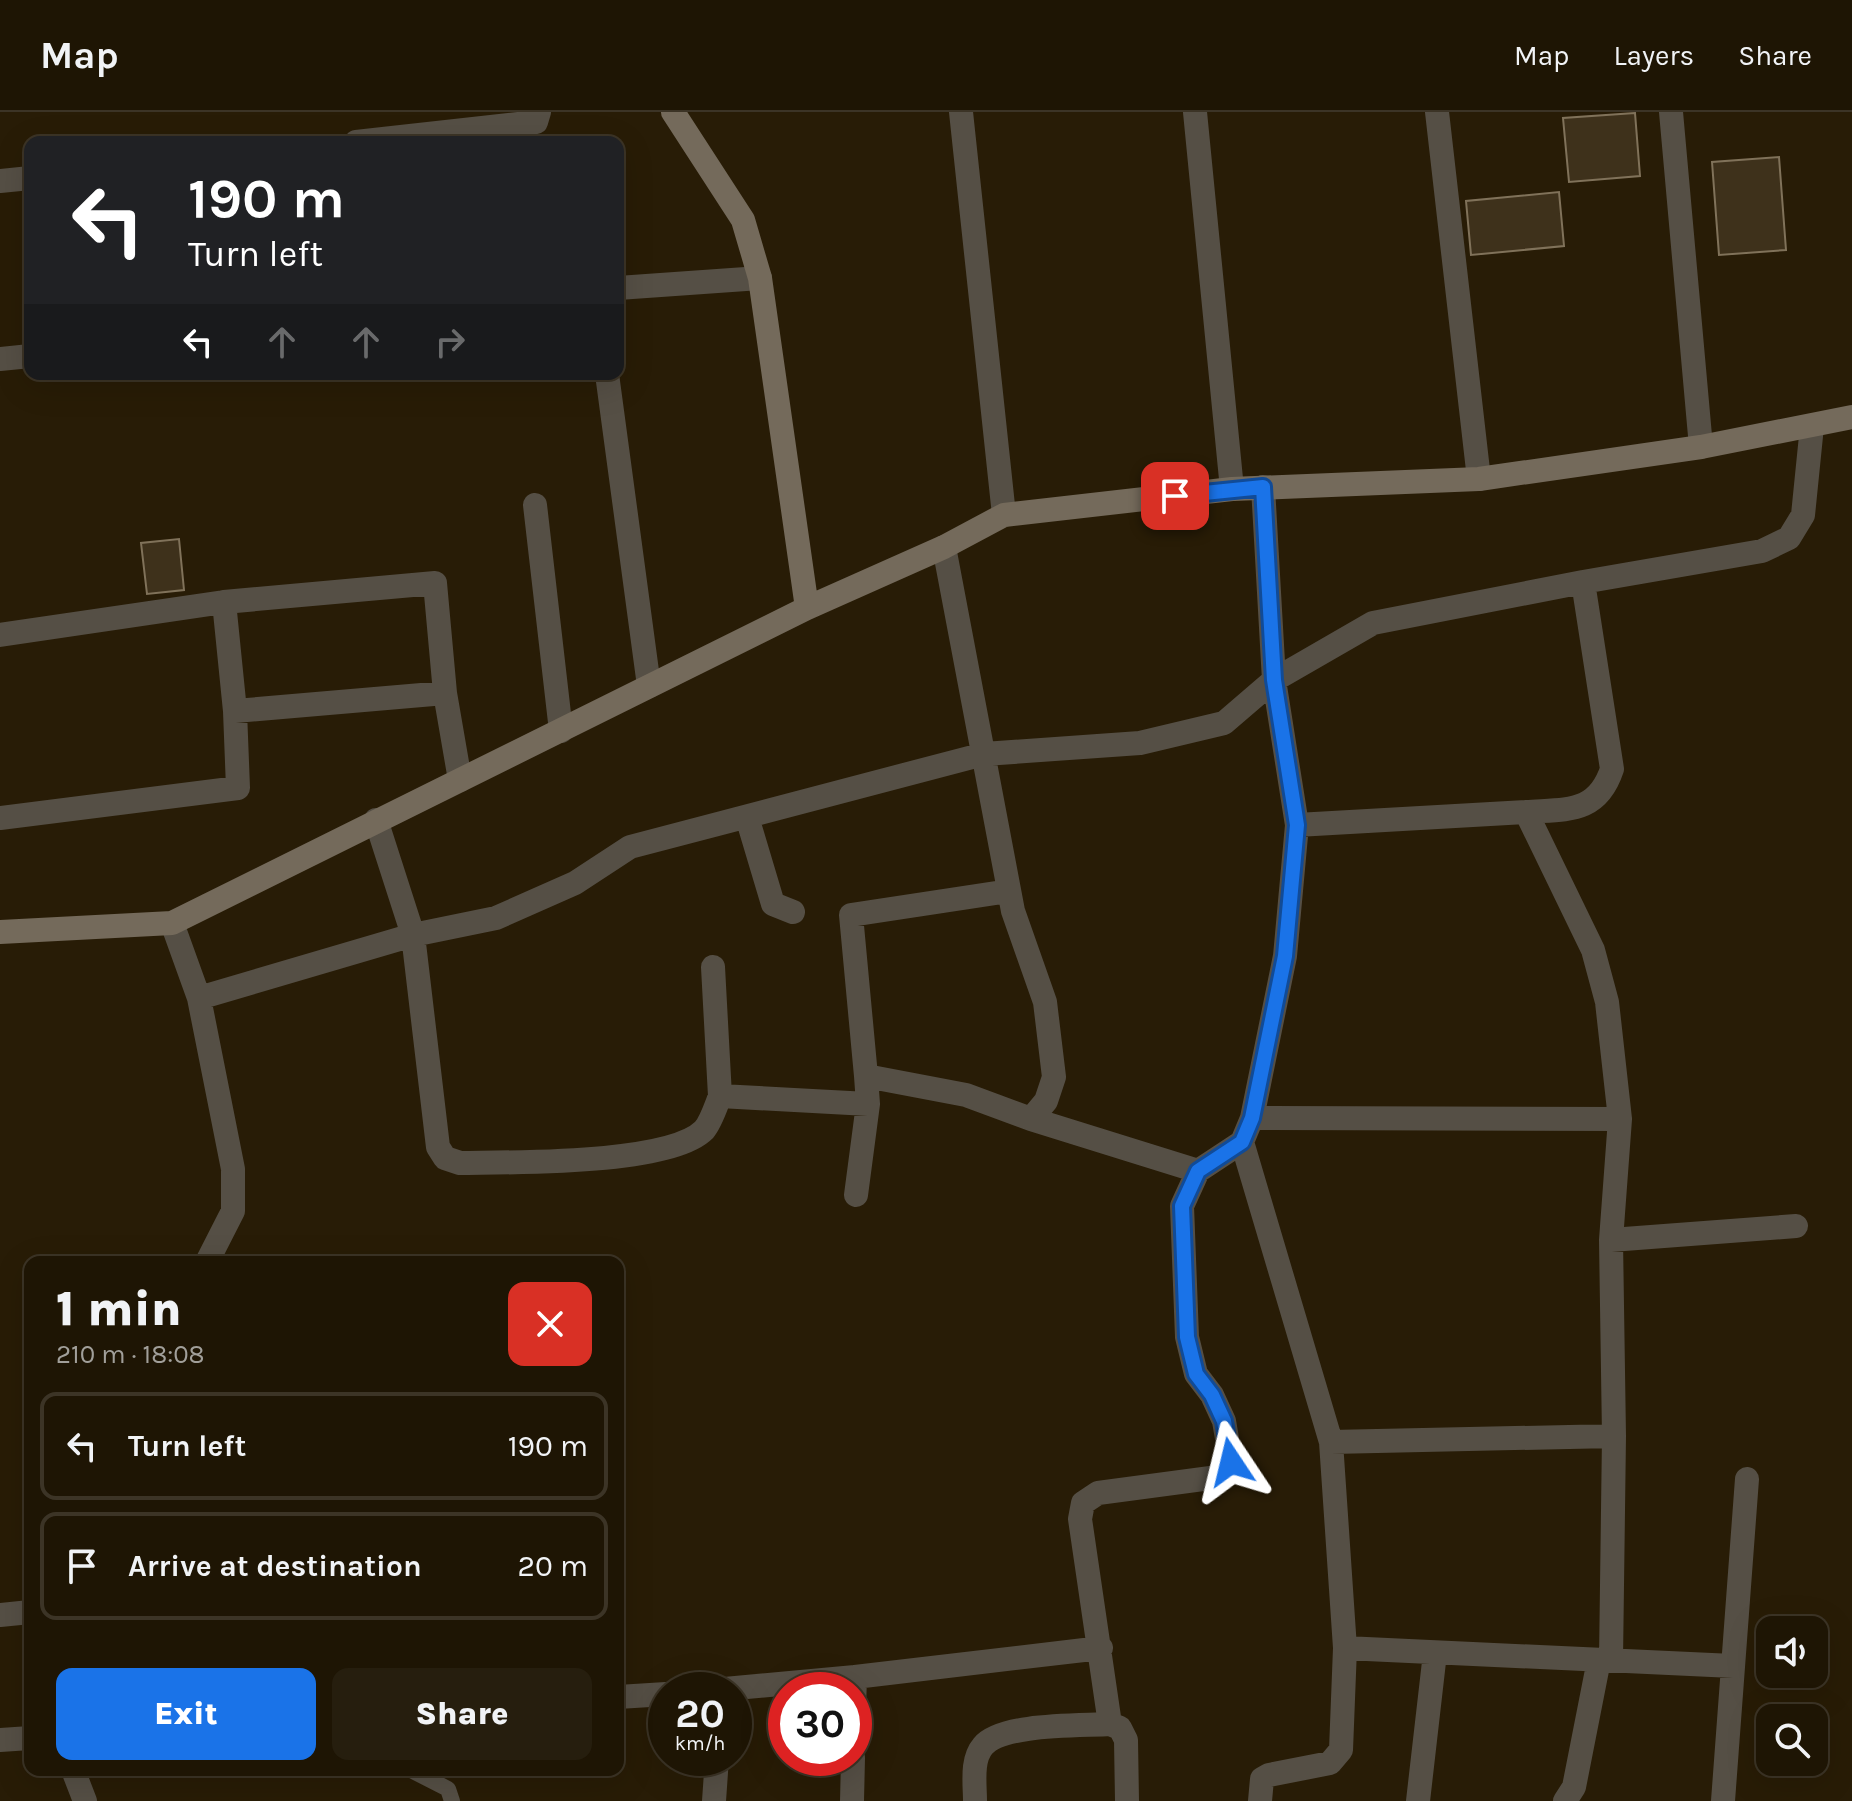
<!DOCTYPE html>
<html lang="en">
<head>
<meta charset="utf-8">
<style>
  body { margin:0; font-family:Karla,sans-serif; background:#261e0e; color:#f1f3f6; height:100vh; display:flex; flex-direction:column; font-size:30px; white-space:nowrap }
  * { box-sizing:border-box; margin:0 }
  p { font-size:26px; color:#a19f9a }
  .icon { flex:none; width:44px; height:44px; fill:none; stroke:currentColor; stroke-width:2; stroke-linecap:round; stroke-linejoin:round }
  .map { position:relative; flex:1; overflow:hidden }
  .drawer { position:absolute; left:24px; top:1144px; width:600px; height:520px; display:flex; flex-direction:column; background:#1e1504; border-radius:16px; box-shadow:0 8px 32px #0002,0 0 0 2px #3c3426 }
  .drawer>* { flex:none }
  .banner { position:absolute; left:24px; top:24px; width:600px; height:244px; border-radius:16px; box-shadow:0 8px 32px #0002,0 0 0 2px #3c3426; background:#202124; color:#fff; overflow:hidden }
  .controls { position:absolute; left:1756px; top:1504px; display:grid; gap:16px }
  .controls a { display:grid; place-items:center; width:72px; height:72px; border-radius:16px; background:#1e1504; box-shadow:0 8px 32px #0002,0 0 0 2px #3c3426; font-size:40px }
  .speed { position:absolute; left:648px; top:1560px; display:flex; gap:16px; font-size:40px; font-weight:700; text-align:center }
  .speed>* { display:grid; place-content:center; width:104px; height:104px; border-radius:50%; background:#1e1504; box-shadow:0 8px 32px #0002,0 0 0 2px #3c3426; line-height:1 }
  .speed small { font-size:20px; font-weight:400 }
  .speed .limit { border:12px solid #d22; background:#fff; color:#111 }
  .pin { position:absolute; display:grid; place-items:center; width:68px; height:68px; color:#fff; margin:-34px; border-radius:16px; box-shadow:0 4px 12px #0006 }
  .me { position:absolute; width:88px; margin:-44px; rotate:350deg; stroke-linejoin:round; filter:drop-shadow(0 0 6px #0008) }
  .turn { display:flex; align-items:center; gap:28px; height:168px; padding:0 32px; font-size:36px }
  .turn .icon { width:104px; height:104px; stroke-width:2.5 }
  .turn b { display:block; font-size:56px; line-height:68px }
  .lanes { display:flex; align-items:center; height:76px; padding:0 32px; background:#0003; justify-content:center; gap:40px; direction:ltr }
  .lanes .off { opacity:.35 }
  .round { display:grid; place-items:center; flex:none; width:84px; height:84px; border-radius:16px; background:#261e0e }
  .head { display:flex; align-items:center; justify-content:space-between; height:136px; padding:0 32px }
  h1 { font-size:48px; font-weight:800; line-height:60px }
  .action { display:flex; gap:16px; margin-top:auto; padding:16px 32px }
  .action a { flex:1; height:92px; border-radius:16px; background:#1a73e8; color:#fff; font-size:32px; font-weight:800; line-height:92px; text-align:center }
  .action a+a { background:#261e0e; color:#f1f3f6 }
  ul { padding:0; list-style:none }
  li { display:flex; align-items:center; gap:24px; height:108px; margin:0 16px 12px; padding:0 16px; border:4px solid #3c3426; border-radius:16px }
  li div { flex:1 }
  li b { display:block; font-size:30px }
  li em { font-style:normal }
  header { display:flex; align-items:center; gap:48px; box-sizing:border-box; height:112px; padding:0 40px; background:#1e1504; border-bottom:2px solid #3c3426 }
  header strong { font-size:38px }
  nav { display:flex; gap:44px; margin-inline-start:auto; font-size:28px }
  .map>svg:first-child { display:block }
  .building { fill:#3e311b; stroke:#80725a; stroke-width:2 }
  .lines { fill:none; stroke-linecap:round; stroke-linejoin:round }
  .lane { stroke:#554f45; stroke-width:16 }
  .street { stroke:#554f45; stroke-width:24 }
  .secondary { stroke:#746a5b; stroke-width:24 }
  .route-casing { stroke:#114b97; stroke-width:20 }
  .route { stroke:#1a73e8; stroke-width:14 }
</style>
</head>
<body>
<header>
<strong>Map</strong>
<nav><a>Map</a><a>Layers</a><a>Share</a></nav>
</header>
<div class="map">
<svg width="1852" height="1689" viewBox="0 0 1852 1689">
  <rect width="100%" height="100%" fill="#281c06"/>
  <path class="building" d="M1635 1 1640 64 1569 70 1563 6Z
    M1779 45 1786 138 1719 143 1712 50Z
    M1559 80 1564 134 1471 143 1466 89Z
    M179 427 184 478 147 482 141 431Z"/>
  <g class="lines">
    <path class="lane" d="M411 1658 448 1677 452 1689"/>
    <path class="street" d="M961 0 1004 403
      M1195 0 1232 377
      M1437 0 1479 367
      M1671 0 1701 335
      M356 30 536 10 539 0
      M0 69 30 66
      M618 176 760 166
      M0 247 30 244
      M607 262 649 574
      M535 393 561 619
      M944 435 1013 799 1045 890 1054 965 1046 989 1031 1007
      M224 490 235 599 445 581
      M0 523 224 490 435 471 445 581 460 668
      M1526 700C1567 697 1597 702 1612 657L1583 470 1762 439 1789 426 1803 403 1812 314
      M747 705 773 792 793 800
      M0 706 238 676 235 599
      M376 708 413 823 438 1035 445 1046 460 1051C511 1050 669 1053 704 1018 711 1010 716 994 720 984
      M1297 713 1526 700 1593 838 1607 890 1620 1007 1611 1128 1614 1324 1611 1548
      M172 811 199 886 233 1057V1099L207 1150
      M713 855 720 984 868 992
      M199 886 413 823 496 806 575 771 630 735 984 642 1140 631 1224 611 1274 568 1373 511 1583 470
      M866 964 851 803 1009 779
      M1252 1006 1620 1007
      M856 1083 868 992 866 964 966 983 1031 1007 1198 1059
      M1611 1128 1796 1114
      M1331 1330 1614 1324
      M0 1503 30 1500
      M1345 1536 1733 1554
      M855 1565 1101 1536
      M714 1578 855 1565 854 1597
      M618 1585 666 1582
      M0 1628 30 1626
      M73 1658 85 1689
      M714 1689 717 1646
      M852 1689 853 1646
      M975 1689C975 1672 971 1648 983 1634 1002 1611 1081 1614 1110 1612
      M1127 1689 1126 1628 1120 1616 1110 1612 1080 1407 1083 1391 1098 1381 1218 1365 1227 1360 1231 1350 1224 1309 1212 1283 1196 1262 1187 1225 1182 1094 1198 1059 1242 1030
      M1260 1689 1262 1667 1269 1663 1330 1651 1341 1638 1345 1536 1331 1330 1242 1030 1252 1006 1285 844 1297 713 1274 568 1263 375
      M1418 1689 1435 1541
      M1565 1689 1574 1675 1599 1548
      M1723 1689 1747 1367"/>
    <path class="secondary" d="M673 0 743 108 760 166 807 496
      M0 820 172 811 807 496 944 435 1004 403 1232 377 1479 367 1701 335 1852 305"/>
  </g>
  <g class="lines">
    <g class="route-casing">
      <path id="route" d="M1175 384 1263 375 1274 568 1297 713 1285 844 1252 1006 1242 1030 1198 1059 1182 1094 1187 1225 1196 1262 1212 1283 1224 1309 1231 1350"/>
    </g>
    <use href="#route" class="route"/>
  </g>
</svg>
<div class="controls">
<a><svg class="icon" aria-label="sound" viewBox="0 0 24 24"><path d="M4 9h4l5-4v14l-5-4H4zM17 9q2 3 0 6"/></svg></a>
<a><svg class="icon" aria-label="search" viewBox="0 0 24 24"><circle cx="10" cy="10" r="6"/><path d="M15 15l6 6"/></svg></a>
</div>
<div class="speed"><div>20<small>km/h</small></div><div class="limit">30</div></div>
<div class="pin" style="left:1175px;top:384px;background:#d93025"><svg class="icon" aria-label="arrive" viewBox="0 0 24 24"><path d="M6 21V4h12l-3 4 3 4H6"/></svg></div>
<svg class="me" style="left:1231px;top:1350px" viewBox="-20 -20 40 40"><path d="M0-17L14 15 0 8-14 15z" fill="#1a73e8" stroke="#fff" stroke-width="4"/></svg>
<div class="banner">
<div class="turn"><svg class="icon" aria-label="left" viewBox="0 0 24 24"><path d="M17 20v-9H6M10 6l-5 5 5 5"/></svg><div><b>190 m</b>Turn left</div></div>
<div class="lanes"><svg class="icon" aria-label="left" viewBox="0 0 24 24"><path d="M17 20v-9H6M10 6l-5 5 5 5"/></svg><svg class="icon off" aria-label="ahead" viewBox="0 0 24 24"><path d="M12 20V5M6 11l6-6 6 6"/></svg><svg class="icon off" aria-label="ahead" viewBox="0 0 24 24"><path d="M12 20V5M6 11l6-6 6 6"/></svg><svg class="icon off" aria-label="right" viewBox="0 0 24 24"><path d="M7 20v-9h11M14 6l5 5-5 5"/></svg></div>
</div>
<section class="drawer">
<div class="head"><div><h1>1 min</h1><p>210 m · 18:08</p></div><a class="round" style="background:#d93025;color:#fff"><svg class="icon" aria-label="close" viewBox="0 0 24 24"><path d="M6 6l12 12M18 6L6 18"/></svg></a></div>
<ul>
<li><svg class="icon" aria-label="left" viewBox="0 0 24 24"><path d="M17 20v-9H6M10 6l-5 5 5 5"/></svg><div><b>Turn left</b></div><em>190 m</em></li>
<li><svg class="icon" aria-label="arrive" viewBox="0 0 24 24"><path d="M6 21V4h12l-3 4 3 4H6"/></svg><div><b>Arrive at destination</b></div><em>20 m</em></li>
</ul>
<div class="action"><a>Exit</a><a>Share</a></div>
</section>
</div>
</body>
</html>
